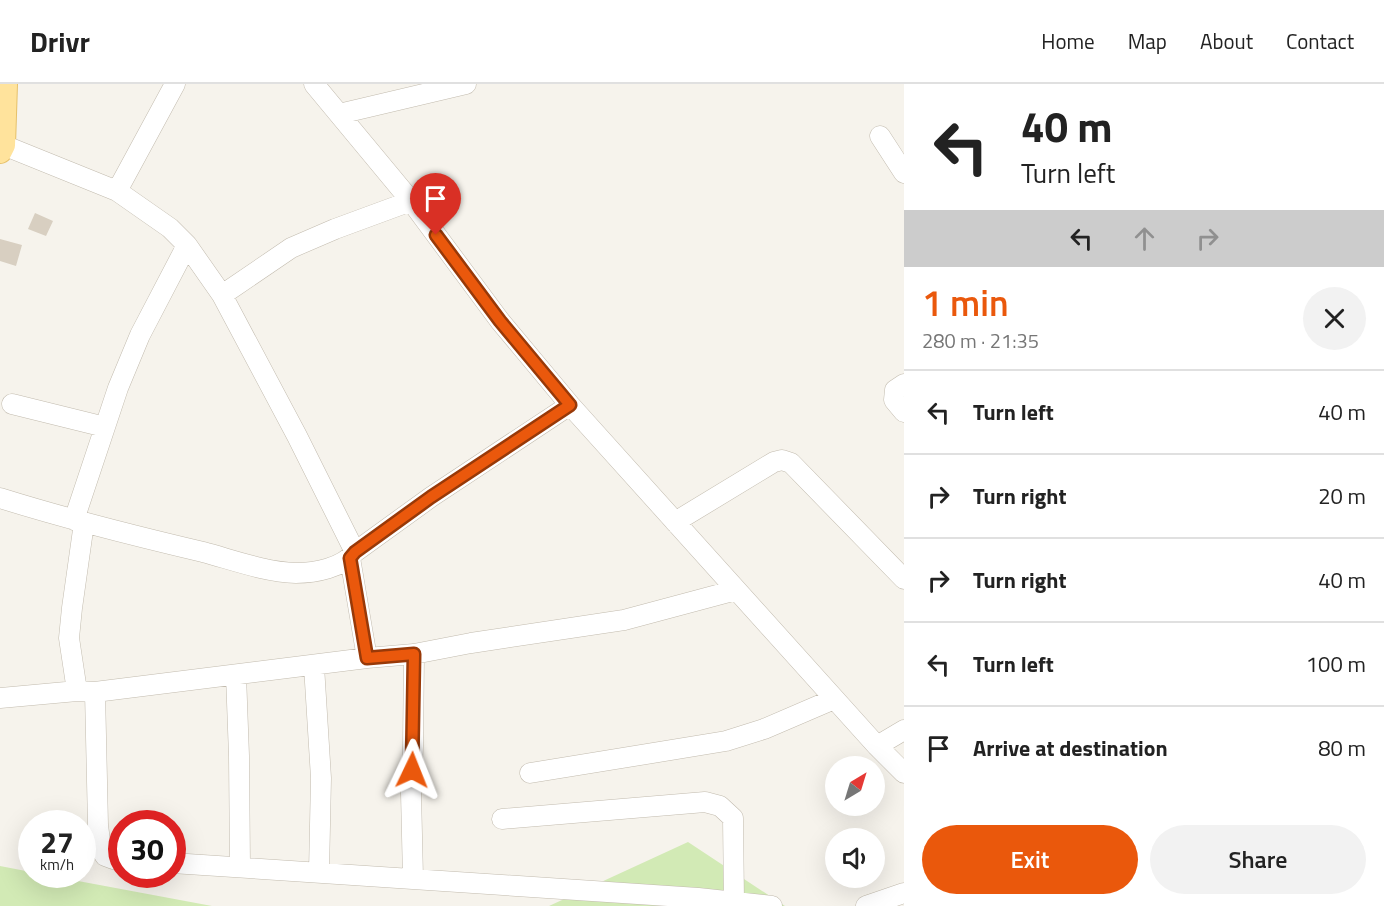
<!DOCTYPE html>
<html lang="en">
<head>
<meta charset="utf-8">
<style>
  body { margin:0; font-family:"Titillium Web",sans-serif; background:#f2f2f2; color:#222; height:100vh; display:flex; flex-direction:column; font-size:22px; white-space:nowrap }
  * { box-sizing:border-box; margin:0 }
  p { font-size:20px; color:#767676 }
  .icon { flex:none; width:33px; height:33px; fill:none; stroke:currentColor; stroke-width:2; stroke-linecap:round; stroke-linejoin:round }
  .map { position:relative; flex:1; overflow:hidden }
  .details { display:flex; flex-direction:column; background:#fff; width:480px }
  .details>* { flex:none }
  .top-card { background:#fff; color:#222; overflow:hidden }
  .needle { width:39px; rotate:38deg }
  .controls { position:absolute; left:825px; top:672px; display:grid; gap:12px }
  .controls a { display:grid; place-items:center; width:60px; height:60px; border-radius:50%; background:#fff; box-shadow:0 6px 24px #0002; font-size:30px }
  .speed { position:absolute; left:18px; top:726px; display:flex; gap:12px; font-size:30px; font-weight:700; text-align:center }
  .speed>* { display:grid; place-content:center; width:78px; height:78px; border-radius:50%; background:#fff; box-shadow:0 6px 24px #0002; line-height:1 }
  .speed small { font-size:15px; font-weight:400 }
  .speed .limit { border:9px solid #d22; background:#fff; color:#111 }
  .pin { position:absolute; display:grid; place-items:center; width:51px; height:51px; color:#fff; margin:-62px -26px; border-radius:50% 50% 50% 0; rotate:-45deg; box-shadow:0 0 6px #0007 }
  .pin .icon { rotate:45deg }
  .me { position:absolute; width:66px; margin:-33px; rotate:2deg; stroke-linejoin:round; filter:drop-shadow(0 0 4px #0008) }
  .turn { display:flex; align-items:center; gap:21px; height:126px; padding:0 18px; font-size:27px }
  .turn .icon { width:78px; height:78px; stroke-width:2.5 }
  .turn b { display:block; font-size:42px; line-height:51px }
  .lanes { display:flex; align-items:center; height:57px; padding:0 18px; background:#0003; justify-content:center; gap:30px; direction:ltr }
  .lanes .off { opacity:.35 }
  .round { display:grid; place-items:center; flex:none; width:63px; height:63px; border-radius:32px; background:#f2f2f2 }
  .headline { display:flex; align-items:center; justify-content:space-between; height:102px; padding:0 18px }
  h1 { font-size:36px; font-weight:600; line-height:45px; color:#ea580c }
  .cta { display:flex; gap:12px; margin-top:auto; padding:12px 18px }
  .cta a { flex:1; height:69px; border-radius:36px; background:#ea580c; color:#fff; font-size:24px; font-weight:600; line-height:69px; text-align:center }
  .cta a+a { background:#f2f2f2; color:#222 }
  ul { padding:0; list-style:none }
  li { display:flex; align-items:center; gap:18px; height:84px; padding:0 18px; border-top:2px solid #e0e0e0 }
  li div { flex:1 }
  li b { display:block; font-size:22px }
  li em { font-style:normal }
  header { display:flex; align-items:center; gap:36px; box-sizing:border-box; height:84px; padding:0 30px; background:#fff; border-bottom:2px solid #e0e0e0 }
  header strong { font-size:28px }
  nav { display:flex; gap:33px; margin-inline-start:auto; font-size:21px }
  main { display:flex; flex:1; min-height:0 }
  .map>svg:first-child { display:block }
  .green { fill:#d2eab5 }
  .building { fill:#d8cfc1 }
  .lines { fill:none; stroke-linecap:round; stroke-linejoin:round }
  .minor-casing { stroke:#c2bbae; stroke-width:21 }
  .major-casing { stroke:#e6c16a; stroke-width:26 }
  .minor { stroke:#fff; stroke-width:20 }
  .major { stroke:#ffe39c; stroke-width:24 }
  .route-casing { stroke:#983908; stroke-width:15 }
  .route { stroke:#ea580c; stroke-width:10 }
</style>
</head>
<body>
<header>
<strong>Drivr</strong>
<nav><a>Home</a><a>Map</a><a>About</a><a>Contact</a></nav>
</header>
<main>
<div class="map">
<svg width="904" height="822" viewBox="0 0 904 822">
  <rect width="100%" height="100%" fill="#f6f3ec"/>
  <path class="green" d="M688 758 785 822H549Z
    M0 782 31 788 32 790 46 791 212 822H0Z"/>
  <path class="building" d="M35 129 53 137 46 152 28 145Z
    M0 155 22 161 16 182 0 177Z"/>
  <g class="lines">
    <g class="minor-casing">
      <path id="minor" d="M314 0 411 117 500 237 570 321 877 662 904 689
        M339 30 466 0
        M880 52 904 89
        M3 61 117 107 170 144 187 161 222 211 297 352 355 468
        M117 107 175 0
        M222 211 291 164 335 145 411 117
        M904 300 895 306 894 316 904 328
        M12 320 105 343
        M0 414C67 435 135 452 203 468 233 476 265 488 296 489 315 489 342 484 355 468L431 413 570 321
        M74 436 118 304 140 251 187 161
        M675 438 774 378 782 376 791 379 904 495
        M350 474 367 574
        M314 582 321 694 319 788
        M236 591 239 672 240 782
        M77 607 69 554 72 524 84 439
        M95 608 98 741 101 765 105 772 113 775 122 776
        M0 614 77 607 95 608 367 574 414 570 471 559 624 536 736 506
        M877 662 904 646
        M530 689 726 657 764 645 834 615
        M502 735 705 718 720 722 733 734 734 818
        M172 779 698 814 772 822
        M413 794 411 709 413 662 414 570
        M866 822 904 809"/>
    </g>
    <g class="major-casing">
      <path id="major" d="M0 67 3 61 5 0"/>
    </g>
    <use href="#minor" class="minor"/>
    <use href="#major" class="major"/>
  </g>
  <g class="lines">
    <g class="route-casing">
      <path id="route" d="M412 686 414 570 367 574 350 474 355 468 431 413 570 321 500 237 436 151"/>
    </g>
    <use href="#route" class="route"/>
  </g>
</svg>
<div class="controls">
<a><svg class="needle" viewBox="-14 -14 28 28"><path d="M0-13l5 13h-10z" fill="#e53935"/><path d="M0 13l5-13h-10z" fill="#767676"/></svg></a>
<a><svg class="icon" aria-label="sound" viewBox="0 0 24 24"><path d="M4 9h4l5-4v14l-5-4H4zM17 9q2 3 0 6"/></svg></a>
</div>
<div class="speed"><div>27<small>km/h</small></div><div class="limit">30</div></div>
<div class="pin" style="left:436px;top:151px;background:#d93025"><svg class="icon" aria-label="arrive" viewBox="0 0 24 24"><path d="M6 21V4h12l-3 4 3 4H6"/></svg></div>
<svg class="me" style="left:412px;top:686px" viewBox="-20 -20 40 40"><path d="M0-17L14 15 0 8-14 15z" fill="#ea580c" stroke="#fff" stroke-width="4"/></svg>
</div>
<section class="details">
<div class="top-card">
<div class="turn"><svg class="icon" aria-label="left" viewBox="0 0 24 24"><path d="M17 20v-9H6M10 6l-5 5 5 5"/></svg><div><b>40 m</b>Turn left</div></div>
<div class="lanes"><svg class="icon" aria-label="left" viewBox="0 0 24 24"><path d="M17 20v-9H6M10 6l-5 5 5 5"/></svg><svg class="icon off" aria-label="ahead" viewBox="0 0 24 24"><path d="M12 20V5M6 11l6-6 6 6"/></svg><svg class="icon off" aria-label="right" viewBox="0 0 24 24"><path d="M7 20v-9h11M14 6l5 5-5 5"/></svg></div>
</div>
<div class="headline"><div><h1>1 min</h1><p>280 m · 21:35</p></div><a class="round"><svg class="icon" aria-label="close" viewBox="0 0 24 24"><path d="M6 6l12 12M18 6L6 18"/></svg></a></div>
<ul>
<li><svg class="icon" aria-label="left" viewBox="0 0 24 24"><path d="M17 20v-9H6M10 6l-5 5 5 5"/></svg><div><b>Turn left</b></div><em>40 m</em></li>
<li><svg class="icon" aria-label="right" viewBox="0 0 24 24"><path d="M7 20v-9h11M14 6l5 5-5 5"/></svg><div><b>Turn right</b></div><em>20 m</em></li>
<li><svg class="icon" aria-label="right" viewBox="0 0 24 24"><path d="M7 20v-9h11M14 6l5 5-5 5"/></svg><div><b>Turn right</b></div><em>40 m</em></li>
<li><svg class="icon" aria-label="left" viewBox="0 0 24 24"><path d="M17 20v-9H6M10 6l-5 5 5 5"/></svg><div><b>Turn left</b></div><em>100 m</em></li>
<li><svg class="icon" aria-label="arrive" viewBox="0 0 24 24"><path d="M6 21V4h12l-3 4 3 4H6"/></svg><div><b>Arrive at destination</b></div><em>80 m</em></li>
</ul>
<div class="cta"><a>Exit</a><a>Share</a></div>
</section>
</main>
</body>
</html>
